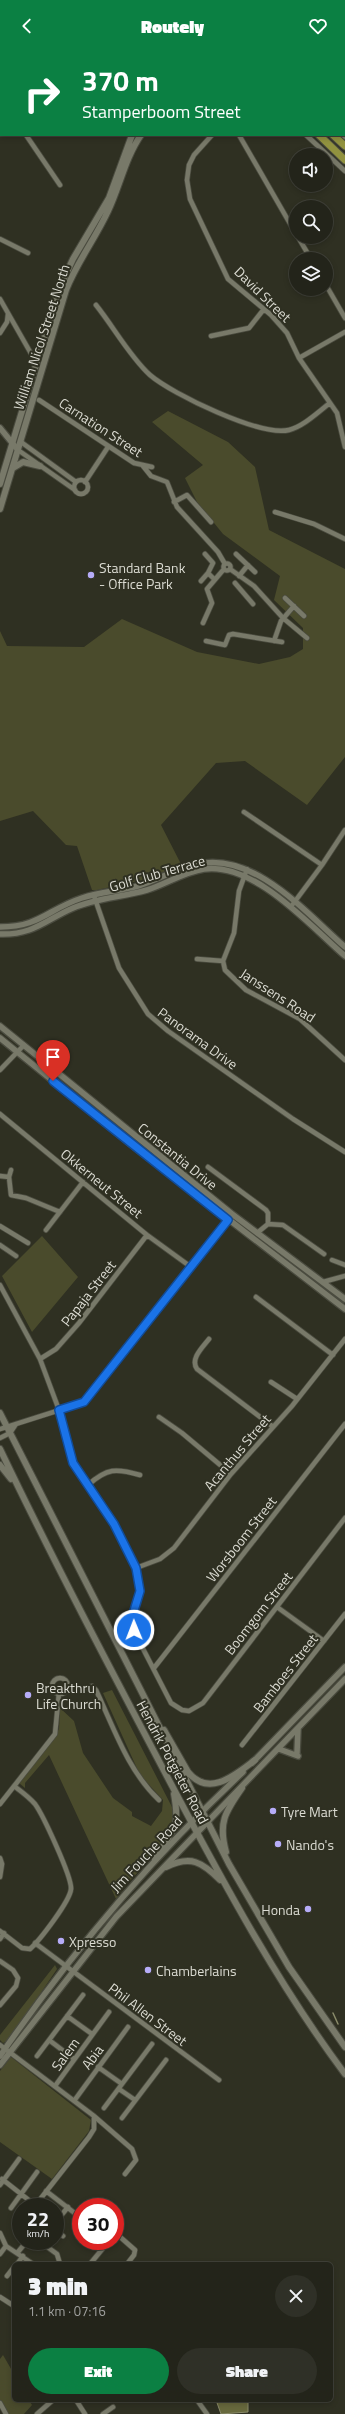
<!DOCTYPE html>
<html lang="en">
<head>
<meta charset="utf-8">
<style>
  body { margin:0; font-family:"Titillium Web",sans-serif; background:#2f3027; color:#f1f3f6; height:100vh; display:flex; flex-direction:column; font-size:15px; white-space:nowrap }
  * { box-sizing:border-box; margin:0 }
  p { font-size:13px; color:#a3a4a2 }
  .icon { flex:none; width:22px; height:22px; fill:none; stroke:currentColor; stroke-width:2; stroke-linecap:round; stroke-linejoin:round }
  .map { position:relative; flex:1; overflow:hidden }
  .drawer { position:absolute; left:12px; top:2210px; width:321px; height:140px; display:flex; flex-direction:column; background:#23241a; border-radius:6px; box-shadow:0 2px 6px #0003,0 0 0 1px #404139 }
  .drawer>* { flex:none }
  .guide { position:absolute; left:0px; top:0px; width:345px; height:84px; box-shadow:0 2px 6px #0003,0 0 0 1px #404139; background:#0b8043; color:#fff; overflow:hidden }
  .controls { position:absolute; left:289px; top:96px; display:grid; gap:8px }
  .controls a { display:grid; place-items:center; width:44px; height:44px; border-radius:50%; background:#23241a; box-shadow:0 2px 6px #0003,0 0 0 1px #404139; font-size:20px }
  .speed { position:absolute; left:12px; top:2146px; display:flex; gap:8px; font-size:20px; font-weight:700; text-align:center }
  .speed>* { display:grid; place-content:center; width:52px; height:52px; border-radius:50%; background:#23241a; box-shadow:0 2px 6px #0003,0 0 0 1px #404139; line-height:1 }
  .speed small { font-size:10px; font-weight:400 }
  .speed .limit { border:6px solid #d22; background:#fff; color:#111 }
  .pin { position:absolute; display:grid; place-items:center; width:34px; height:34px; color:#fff; margin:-41px -17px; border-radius:50% 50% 50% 0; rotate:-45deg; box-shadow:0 0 4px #0007 }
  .pin .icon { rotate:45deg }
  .me { position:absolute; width:44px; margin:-22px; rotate:359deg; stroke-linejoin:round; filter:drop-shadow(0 0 3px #0008) }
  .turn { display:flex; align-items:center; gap:14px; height:84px; padding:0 16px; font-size:18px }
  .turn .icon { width:52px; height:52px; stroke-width:2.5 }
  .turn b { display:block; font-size:28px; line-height:34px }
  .round { display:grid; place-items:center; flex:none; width:42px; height:42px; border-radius:21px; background:#2f3027 }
  .head { display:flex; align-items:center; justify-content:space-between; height:68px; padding:0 16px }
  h1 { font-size:24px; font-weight:800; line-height:30px }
  .primary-button { display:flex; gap:8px; margin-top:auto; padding:8px 16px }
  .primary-button a { flex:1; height:46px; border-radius:24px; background:#0b8043; color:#fff; font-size:16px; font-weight:800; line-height:46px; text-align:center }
  .primary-button a+a { background:#2f3027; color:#f1f3f6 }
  header { display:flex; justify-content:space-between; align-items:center; height:52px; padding:0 16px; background:#0b8043; color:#fff; font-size:18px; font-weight:800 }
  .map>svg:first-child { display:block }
  .green { fill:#4a4b2c }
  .water { fill:#68693d; stroke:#8a8b6a }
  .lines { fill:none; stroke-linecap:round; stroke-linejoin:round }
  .stream { stroke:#8a8b6a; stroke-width:1.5 }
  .minor-casing { stroke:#4a4b3f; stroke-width:6 }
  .tertiary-casing { stroke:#4a4b3f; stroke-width:8 }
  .secondary-casing { stroke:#4a4b3f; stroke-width:8 }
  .primary-casing { stroke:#4a4b3f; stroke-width:9 }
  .minor { stroke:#787969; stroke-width:4.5 }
  .tertiary { stroke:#787969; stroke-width:5.5 }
  .secondary { stroke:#787969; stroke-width:6 }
  .primary { stroke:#91923f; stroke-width:7 }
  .route-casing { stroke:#114b97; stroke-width:10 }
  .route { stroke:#1a73e8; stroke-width:7 }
  .poi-dot { fill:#b6acf8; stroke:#2f3022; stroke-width:1.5 }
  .labels { text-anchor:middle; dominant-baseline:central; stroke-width:4; stroke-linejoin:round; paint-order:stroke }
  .street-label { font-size:14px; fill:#dbdbd2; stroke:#2f3022 }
  .poi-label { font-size:14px; fill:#dbdbd2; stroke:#2f3022; text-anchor:start }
</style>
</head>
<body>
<header><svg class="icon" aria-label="back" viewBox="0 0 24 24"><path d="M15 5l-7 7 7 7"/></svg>Routely<svg class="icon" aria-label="heart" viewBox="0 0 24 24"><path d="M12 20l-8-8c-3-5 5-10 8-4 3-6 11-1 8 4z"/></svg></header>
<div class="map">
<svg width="345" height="2362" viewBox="0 0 345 2362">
  <rect width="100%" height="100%" fill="#2f3022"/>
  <path class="green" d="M168 359 228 390 255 415 269 478 345 517V705L307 753 245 709 216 711 161 773 182 814 151 826 97 838H92L77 794 66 793 33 759 0 769V579L7 594 84 595 122 567 197 600 259 612 290 605 303 597V576L274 548 280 524 223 482 197 450 185 426 203 413 152 370Z
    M42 1184 78 1225 32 1280 2 1224Z
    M112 1638 173 1757C174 1794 135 1817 116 1847L49 1703 25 1731V1736L19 1731 53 1688 59 1677 60 1656 74 1669 83 1701 113 1746 132 1760V1764L151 1774 162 1759 163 1748 140 1723 103 1641Z
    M55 1913 57 1917 9 1988 3 1991 0 1988V1983Z
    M11 2005 91 2068 89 2079 52 2127 0 2090V2019Z
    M3 2303 14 2322V2348H29L32 2353 24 2362H8L0 2348V2307Z"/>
  <path class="water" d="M216 2348H248V2360L221 2362Z"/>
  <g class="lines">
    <path class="stream" d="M333 1961 338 1972"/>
    <g class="minor-casing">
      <path id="minor" d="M191 0V1
        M254 0 255 1
        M34 1V0
        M127 1 128 0
        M344 12H345
        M0 79H1
        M26 83 60 133
        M212 83 194 103 189 113 187 128 190 147 228 227 271 263 287 281 299 306 337 361 345 395
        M239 83 296 182
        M306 83 345 119
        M343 83 345 85
        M298 185 311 207
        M0 187 28 201
        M326 233 345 266
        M0 247 33 305
        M96 253C113 274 130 305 150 323 172 342 261 385 289 378 304 374 318 360 330 351
        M0 281 7 270 8 262
        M211 284 249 276 264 257
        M299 306 345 280
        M39 348 134 411 152 415
        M21 390 76 430
        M18 398 75 438
        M143 414 151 424 167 430 177 455 218 500 225 512
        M74 435a7 7 0 1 1 14 0a7 7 0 1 1-14 0Z
        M85 430 108 395
        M174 450 187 443 211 470
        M275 460 314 472 345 487
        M205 502 213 511 208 521 214 527
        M236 502 255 520
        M223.5 515a3.5 3.5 0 1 1 7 0a3.5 3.5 0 1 1-7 0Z
        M230 517 254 534 283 566 307 586
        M239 524 248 513
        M201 529 208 521
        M235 531 253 552
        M285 546 304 564
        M203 571 212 551 207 537 224 517
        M206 589 225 593 229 583 233 582 282 590
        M274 589 281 569 294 554
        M244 760 322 813
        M247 817 239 839 234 881 223 909 225 918 246 938 300 967 345 1008
        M94 844 119 916 148 962 168 979 293 1067 345 1100
        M293 852 322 813 345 778
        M197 907 223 909
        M0 1018 24 993
        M0 1062 147 1183 191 1215
        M208 1115 266 1158 268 1161V1172
        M0 1124 9 1125 11 1143 26 1146 60 1160
        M9 1125 11 1118
        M0 1174 28 1191
        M46 1178 83 1130
        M257 1181 268 1172 283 1173 324 1202
        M0 1193 16 1204
        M332 1208 345 1213
        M323 1230 345 1224
        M0 1233 40 1307 59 1358 73 1411 114 1472 136 1516 140 1539 133 1562 138 1587 171 1651 182 1658 189 1659 203 1651 345 1466
        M256 1245 333 1303
        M209 1287C202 1296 190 1307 197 1317L272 1374
        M40 1307 56 1297 79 1271 147 1183
        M271 1330 297 1347
        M159 1365 182 1381 231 1422
        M0 1377 85 1350 230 1165
        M0 1386 10 1381 16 1372
        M88 1433C107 1416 116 1416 140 1423
        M136 1516 160 1507 174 1496 231 1422 292 1354 345 1287
        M277 1555 324 1589
        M154 1616 345 1372
        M52 1634a8 8 0 1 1 16 0a8 8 0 1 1-16 0Z
        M67 1637 78 1639 92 1634 96 1638C114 1676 128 1719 159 1748
        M242 1693 345 1562
        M0 1752 55 1682 59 1641
        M0 1806 2 1812 0 1825
        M0 1879 22 1896 30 1897C40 1888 70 1849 71 1837 72 1825 43 1763 35 1752 29 1745 22 1740 14 1734
        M0 1887 4 1881
        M35 1891 219 2028
        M0 1909 13 1918 18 1926 16 1934 0 1953
        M67 1964 92 1982
        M49 1988 74 2007
        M0 1993 94 2064 132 2097 136 2108 125 2122
        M37 2004 83 1943
        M98 2015 122 2032
        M55 2034 109 1960
        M119 2037 135 2048
        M74 2049 128 1975
        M104 2056 152 1992
        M122 2066 166 2008
        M2 2127 35 2153
        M0 2133 19 2107
        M46 2139 81 2166
        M34 2155 89 2085 94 2077V2064
        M11 2156 37 2120
        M55 2171 68 2155
        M55 2178 63 2184
        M0 2181 6 2194 33 2212
        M115 2184H119L135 2198 134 2203 127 2212
        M39 2189 57 2202 60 2212
        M18 2200 27 2189
        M0 2202 6 2194
        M17 2212 23 2204
        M90 2212 109 2189
        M7 2224 14 2215
        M0 2245 14 2254
        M76 2348 85 2362
        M197 2348 207 2362
        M0 2351 6 2362
        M37 2362 53 2348
        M103 2362 113 2355"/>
    </g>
    <g class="tertiary-casing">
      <path id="tertiary" d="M0 376 18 398
        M0 875C40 875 48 857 82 846 100 840 119 839 138 834 158 828 177 816 198 812 255 800 306 861 345 895
        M0 882C34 883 45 868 73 856 96 846 123 845 147 838 166 832 184 820 204 817 255 810 310 874 345 904
        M0 974 232 1162 345 1247
        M0 986 127 1089 345 1257
        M279 1697 298 1704
        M297 1701 298 1677
        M252 1711 345 1615
        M0 2004C71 1901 151 1806 243 1720
        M0 2013 116 1865 345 1627"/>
    </g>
    <g class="secondary-casing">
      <path id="secondary" d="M207 1 208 0
        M213 1 214 0
        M13 416 23 410 40 414
        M0 432 59 237 73 207 109 146 132 83
        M0 457 66 238C77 210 95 187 108 159 120 134 125 106 141 83
        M0 1361 229 1812 289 1915 345 1995
        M0 1397C54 1510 112 1620 170 1730 223 1830 277 1931 345 2022
        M0 1413 11 1427
        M164 1678 188 1720C209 1746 235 1723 255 1708
        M226 1800C218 1771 225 1760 242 1736
        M155 1808C171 1777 181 1781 174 1742
        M166 1815C191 1803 202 1810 220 1828"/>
    </g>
    <g class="primary-casing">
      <path id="primary" d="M228 0 229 1
        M245 0 246 1
        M319 83 345 108
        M333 83 345 94"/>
    </g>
    <use href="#minor" class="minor"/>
    <use href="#tertiary" class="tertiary"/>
    <use href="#secondary" class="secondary"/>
    <use href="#primary" class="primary"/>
  </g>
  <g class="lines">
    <g class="route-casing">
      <path id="route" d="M53 1029 228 1168 84 1350 59 1358 73 1411 114 1472 136 1516 140 1539 133 1562 134 1578"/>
    </g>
    <use href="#route" class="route"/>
  </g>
  <g class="poi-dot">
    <circle cx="91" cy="523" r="4"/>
    <circle cx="28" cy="1643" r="4"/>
    <circle cx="273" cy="1759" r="4"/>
    <circle cx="278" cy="1792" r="4"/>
    <circle cx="308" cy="1857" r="4"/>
    <circle cx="61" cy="1889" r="4"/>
    <circle cx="148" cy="1918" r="4"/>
  </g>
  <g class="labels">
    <g class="street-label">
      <text transform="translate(263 242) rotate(44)">David Street</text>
      <text transform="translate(41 285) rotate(-72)">William Nicol Street North</text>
      <text transform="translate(101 375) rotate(33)">Carnation Street</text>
      <text transform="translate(157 821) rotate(-16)">Golf Club Terrace</text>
      <text transform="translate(278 943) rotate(33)">Janssens Road</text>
      <text transform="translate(198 986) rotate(36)">Panorama Drive</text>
      <text transform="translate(178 1104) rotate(39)">Constantia Drive</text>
      <text transform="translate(102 1131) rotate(39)">Okkerneut Street</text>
      <text transform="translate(88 1241) rotate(-52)">Papaja Street</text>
      <text transform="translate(237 1400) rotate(-50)">Acanthus Street</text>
      <text transform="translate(241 1487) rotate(-52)">Worsboom Street</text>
      <text transform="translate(258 1561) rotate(-52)">Boomgom Street</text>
      <text transform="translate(285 1621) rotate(-52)">Bamboes Street</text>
      <text transform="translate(173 1710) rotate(62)">Hendrik Potgieter Road</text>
      <text transform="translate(146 1802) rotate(-47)">Jim Fouche Road</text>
      <text transform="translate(148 1962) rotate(37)">Phil Allen Street</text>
      <text transform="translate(65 2002) rotate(-54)">Salem</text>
      <text transform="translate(92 2005) rotate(-53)">Abia</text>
    </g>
    <g class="poi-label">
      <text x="99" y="515">Standard Bank<tspan x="99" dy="16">- Office Park</tspan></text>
      <text x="36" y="1635">Breakthru<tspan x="36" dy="16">Life Church</tspan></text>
      <text x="281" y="1759">Tyre Mart</text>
      <text x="286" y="1792">Nando's</text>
      <text x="300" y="1857" text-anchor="end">Honda</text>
      <text x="69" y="1889">Xpresso</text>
      <text x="156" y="1918">Chamberlains</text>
    </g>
  </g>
</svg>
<div class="controls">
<a><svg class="icon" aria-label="sound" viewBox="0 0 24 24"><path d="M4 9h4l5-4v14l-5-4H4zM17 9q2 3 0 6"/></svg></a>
<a><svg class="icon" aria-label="search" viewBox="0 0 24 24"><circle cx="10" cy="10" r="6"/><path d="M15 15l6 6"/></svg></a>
<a><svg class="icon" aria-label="layers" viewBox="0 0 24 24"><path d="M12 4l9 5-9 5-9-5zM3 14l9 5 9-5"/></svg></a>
</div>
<div class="speed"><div>22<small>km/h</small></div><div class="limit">30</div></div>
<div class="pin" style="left:53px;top:1029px;background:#d93025"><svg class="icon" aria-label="arrive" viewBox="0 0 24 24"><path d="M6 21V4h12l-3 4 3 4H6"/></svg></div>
<svg class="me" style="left:134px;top:1578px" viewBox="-20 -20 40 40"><circle r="17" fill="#1a73e8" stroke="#fff" stroke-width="3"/><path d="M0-11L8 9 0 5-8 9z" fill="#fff"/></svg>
<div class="guide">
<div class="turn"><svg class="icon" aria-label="right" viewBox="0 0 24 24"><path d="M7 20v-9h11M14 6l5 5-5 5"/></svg><div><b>370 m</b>Stamperboom Street</div></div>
</div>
<section class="drawer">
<div class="head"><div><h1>3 min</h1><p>1.1 km · 07:16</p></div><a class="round"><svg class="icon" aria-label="close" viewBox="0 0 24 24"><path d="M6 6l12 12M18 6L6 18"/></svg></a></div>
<div class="primary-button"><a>Exit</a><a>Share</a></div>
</section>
</div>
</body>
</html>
